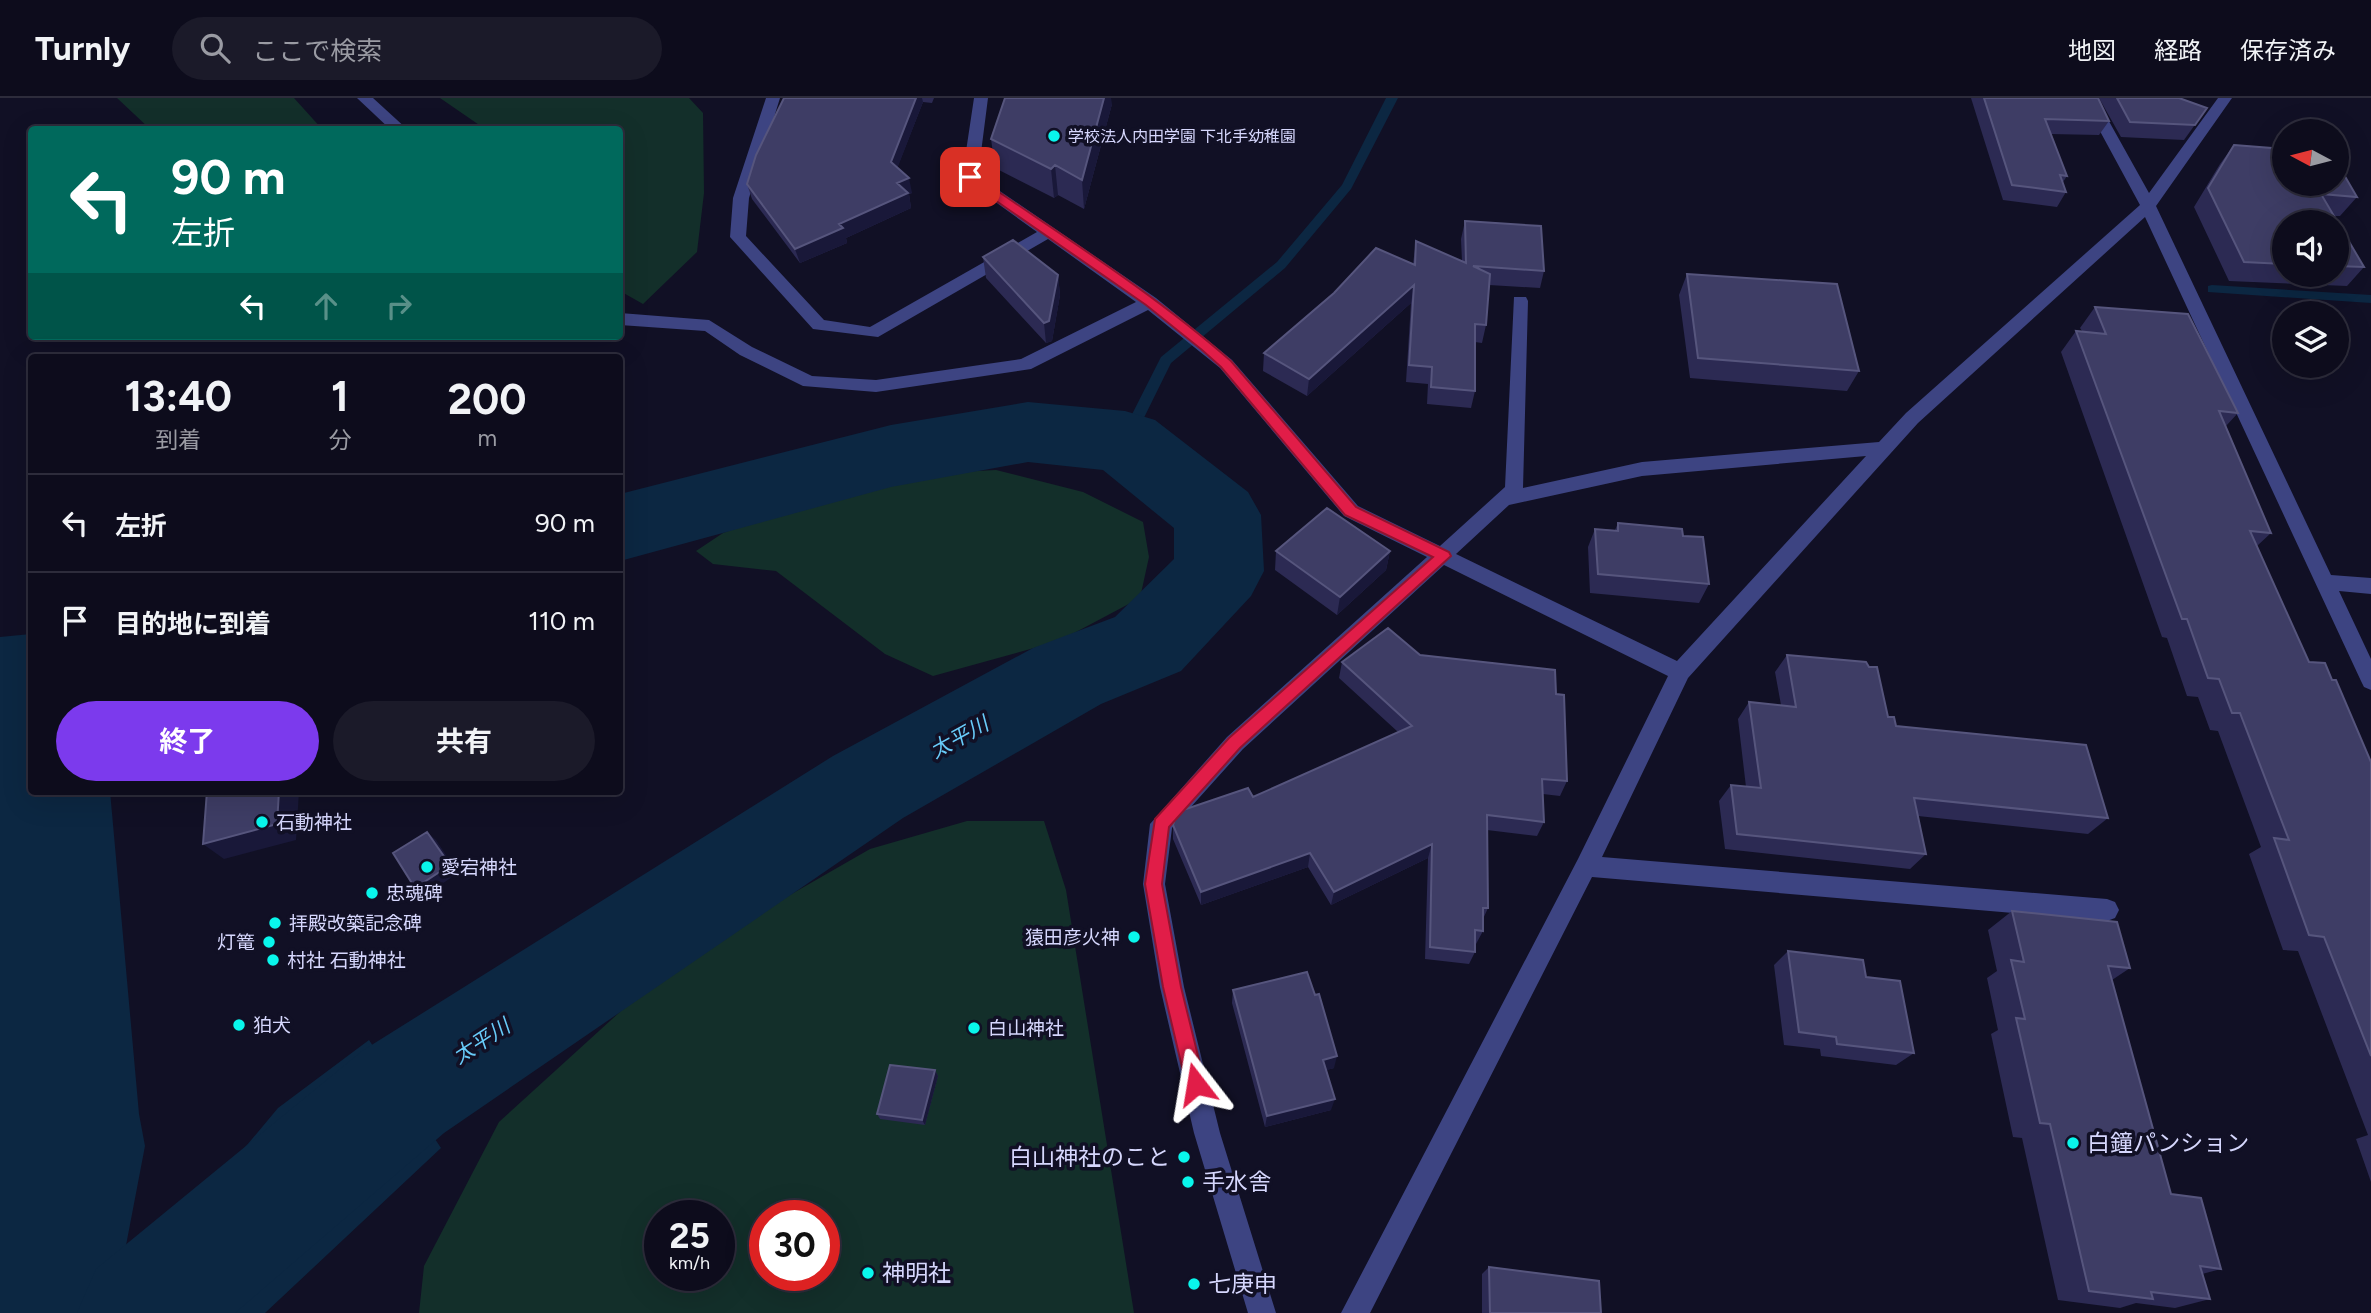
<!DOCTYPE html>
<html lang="ja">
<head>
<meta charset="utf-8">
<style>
  body { margin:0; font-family:Figtree,"Noto Sans JP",sans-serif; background:#1b1a29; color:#f1f3f6; height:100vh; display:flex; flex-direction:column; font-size:26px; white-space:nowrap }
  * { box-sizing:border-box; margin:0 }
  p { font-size:23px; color:#9a9ba3 }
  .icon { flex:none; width:38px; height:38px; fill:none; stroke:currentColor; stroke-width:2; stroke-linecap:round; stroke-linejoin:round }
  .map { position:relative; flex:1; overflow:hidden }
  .drawer { position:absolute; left:28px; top:256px; width:595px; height:441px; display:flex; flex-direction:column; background:#0d0c1c; border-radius:7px; box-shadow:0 7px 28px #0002,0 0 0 2px #2d2c3b }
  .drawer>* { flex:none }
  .banner { position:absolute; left:28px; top:28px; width:595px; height:214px; border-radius:7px; box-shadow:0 7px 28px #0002,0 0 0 2px #2d2c3b; background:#00695c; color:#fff; overflow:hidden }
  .needle { width:46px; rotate:277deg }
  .buttons { position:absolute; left:2272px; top:21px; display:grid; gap:14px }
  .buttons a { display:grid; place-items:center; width:77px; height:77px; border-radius:50%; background:#0d0c1c; box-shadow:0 7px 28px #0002,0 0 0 2px #2d2c3b; font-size:35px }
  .speed { position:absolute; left:644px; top:1102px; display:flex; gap:14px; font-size:35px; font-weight:700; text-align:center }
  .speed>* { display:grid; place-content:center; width:91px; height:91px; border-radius:50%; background:#0d0c1c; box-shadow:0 7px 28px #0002,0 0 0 2px #2d2c3b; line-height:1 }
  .speed small { font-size:18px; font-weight:400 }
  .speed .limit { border:10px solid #d22; background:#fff; color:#111 }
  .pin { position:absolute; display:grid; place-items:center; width:60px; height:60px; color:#fff; margin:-30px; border-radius:14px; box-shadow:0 4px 10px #0006 }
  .me { position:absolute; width:77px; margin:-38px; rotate:346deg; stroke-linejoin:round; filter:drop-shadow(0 0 5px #0008) }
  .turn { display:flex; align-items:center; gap:24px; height:147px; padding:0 28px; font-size:32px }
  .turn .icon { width:91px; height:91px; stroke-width:2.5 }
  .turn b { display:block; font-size:49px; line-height:60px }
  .lanes { display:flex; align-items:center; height:66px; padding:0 28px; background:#0003; justify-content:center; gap:35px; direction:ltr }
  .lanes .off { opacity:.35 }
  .eta { display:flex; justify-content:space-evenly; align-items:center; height:119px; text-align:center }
  .eta b { font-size:42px; font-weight:700; line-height:49px }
  .button { display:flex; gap:14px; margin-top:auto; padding:14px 28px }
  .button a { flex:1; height:80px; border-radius:42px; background:#7c3aed; color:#fff; font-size:28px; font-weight:700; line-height:80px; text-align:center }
  .button a+a { background:#1b1a29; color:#f1f3f6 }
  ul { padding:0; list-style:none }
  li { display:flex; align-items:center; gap:21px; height:98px; padding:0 28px; border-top:2px solid #2d2c3b }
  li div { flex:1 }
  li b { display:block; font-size:26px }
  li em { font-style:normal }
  header { display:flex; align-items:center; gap:42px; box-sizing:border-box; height:98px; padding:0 35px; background:#0d0c1c; border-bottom:2px solid #2d2c3b }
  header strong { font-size:33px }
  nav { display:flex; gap:38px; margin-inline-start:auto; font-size:24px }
  .search { width:490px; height:63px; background:#1b1a29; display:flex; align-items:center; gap:18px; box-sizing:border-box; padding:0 24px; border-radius:38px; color:#9a9ba3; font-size:26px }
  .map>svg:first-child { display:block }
  .green { fill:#132f2a; fill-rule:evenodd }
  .water { fill:#0c2742 }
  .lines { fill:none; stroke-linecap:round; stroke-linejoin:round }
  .stream { fill:#0c2742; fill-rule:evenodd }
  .river { fill:#0c2742; fill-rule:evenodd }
  .minor { fill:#3d4482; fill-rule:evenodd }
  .wall { fill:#2c2a53; fill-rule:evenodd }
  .shaded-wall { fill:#191839 }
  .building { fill:#3e3d65; stroke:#56557d; stroke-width:2 }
  .route { fill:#e11d48; stroke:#92132f; stroke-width:2 }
  .poi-dot { fill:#09f6ec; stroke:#111025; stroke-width:2.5 }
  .labels { text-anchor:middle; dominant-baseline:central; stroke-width:7; stroke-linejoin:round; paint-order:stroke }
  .far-poi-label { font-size:16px; fill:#d6d7fd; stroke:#111025; text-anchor:start }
  .poi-label { font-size:19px; fill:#d6d7fd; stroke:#111025; text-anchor:start }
  .water-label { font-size:21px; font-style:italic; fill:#68cbf9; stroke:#111025 }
  .near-poi-label { font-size:23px; fill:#d6d7fd; stroke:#111025; text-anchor:start }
</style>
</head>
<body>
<header>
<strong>Turnly</strong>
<div class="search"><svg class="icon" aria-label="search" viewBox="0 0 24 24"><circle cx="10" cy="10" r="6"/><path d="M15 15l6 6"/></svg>ここで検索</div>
<nav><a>地図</a><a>経路</a><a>保存済み</a></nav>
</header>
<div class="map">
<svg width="2371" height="1215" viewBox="0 0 2371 1215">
  <rect width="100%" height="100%" fill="#111025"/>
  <path class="green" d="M117 0H294L322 31H150Z
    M440 0H689L703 15 704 95 697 154 643 206 620 193V32L485 31Z
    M996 372 1083 394 1143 424 1149 459 1140 500 1059 543 933 578 885 556 776 473 713 466 696 453 723 435 879 378Z
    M967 723H1044L1066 792 1134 1215H419L424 1168 499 1024 677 862 870 751ZM660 1118H719V1178H660ZM765 1118H824V1178H765Z"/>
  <path class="water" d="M31 536 32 693H110L139 1016 145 1048 115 1205 278 1010 369 942 441 1050 265 1215H0V539Z"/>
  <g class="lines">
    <path class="stream" d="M1386 0H1398L1351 91 1285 170 1171 265 1130 348H1120L1118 344 1161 259 1277 164 1342 87Z
      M2212 187 2371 197V205L2208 194V188Z"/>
    <path class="river" d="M1028 304 1125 313 1155 322 1248 394 1261 417 1264 473 1251 498 1181 573 1101 606 903 720 444 1035 235 1215H77L96 1171 362 953 833 658 1033 550 1115 519 1174 461V430L1103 372 1028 364 891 389 620 463V396L891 327Z"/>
    <path class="minor" d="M357 0H373L408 32H391Z
      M766 0H780L749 100 746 138 824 222 870 229 1037 134 962 80 974 0H988L978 78 1156 200 1232 262 1358 408 1440 448 1505 389 1514 199H1526L1528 203 1523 390 1642 364 1879 344 1906 315 2140 107 2082 0H2096L2149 95 2218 0H2232L2156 108 2331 477 2371 480V496L2339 493 2371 561V592L2364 589 2361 583 2145 119 1918 325 1688 580 1602 759 2107 801 2115 804 2119 812 2115 820 2107 823 1592 779 1370 1215H1341L1578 761 1668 578 1444 467 1243 651 1172 730 1165 786 1184 889 1220 1035 1276 1215H1248L1194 1035 1160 889 1143 786 1150 726 1227 639 1427 459 1344 418 1220 270 1148 212 1031 271 876 294 803 288 740 257 705 233 620 227V215L709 222 752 249 812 278 876 282 1021 261 1136 204 1048 141 878 239 813 231 730 139 733 100ZM1866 358 1677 563 1456 456 1509 407 1642 378Z"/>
  </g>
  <path class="wall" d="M784 0H934L932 5 923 4 897 70 912 95 909 96 911 110 846 140 847 145 800 165 752 101 747 86Z
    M1971 0H2098L2109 23 2099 37 2050 36 2067 78 2063 84 2066 94 2057 109 2003 102Z
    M2099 0H2179L2207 10 2184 42 2121 39Z
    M1112 6 1084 111 1058 97 1054 100 995 70 991 41Z
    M2234 47 2357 99 2340 118H2334L2364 169 2347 188 2229 183 2194 109 2220 66ZM2284 124H2336V177H2284Z
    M1465 123 1544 173 1540 190 1489 187 1486 227 1482 245 1475 244V293L1471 310 1427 306 1428 286 1406 284 1411 205 1307 298 1263 273 1264 255 1413 166 1416 143 1462 163 1461 141Z
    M983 159 1058 177 1060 197 1052 243 1046 245 986 180Z
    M1687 176 1859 273 1847 293 1690 280 1679 197Z
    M2095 209 2238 315 2226 328 2271 435 2257 448 2309 564 2371 664V1084L2356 1041 2368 1037 2298 853 2283 852 2249 756 2261 749 2218 633 2210 632 2198 599 2187 598 2167 540 2162 539 2061 254 2076 233H2082L2080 230Z
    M1618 425 1683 438 1709 486 1699 505 1590 495 1588 449 1595 431 1615 432Z
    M1276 453H1390L1386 472 1337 517 1275 472Z
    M1420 557 1556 596 1567 683 1560 698 1543 696 1544 724 1537 738 1487 732 1488 810 1483 821V833L1476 846H1475V854L1469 866 1425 861 1428 760 1331 807 1308 769 1201 807 1173 741V727L1253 699 1398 634 1339 580 1342 564Z
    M1787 557 1888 619 1896 628 2108 720 2088 736 1918 718 1926 756 1910 771 1725 751 1719 703 1731 687 1746 689 1738 621 1749 604 1781 607 1775 574Z
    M2012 813 2130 870 2112 882 2171 1096 2221 1171 2202 1176 2210 1201 2175 1210 2136 1205 2120 1210 2058 1202 2022 1040 2013 1039 1991 936 1998 932 1987 880 1997 873 1988 832Z
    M1788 853 1866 879 1914 955 1896 967 1821 958 1820 951 1784 947 1774 867Z
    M1233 892 1334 970 1326 972 1331 1012 1265 1029 1232 905Z
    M935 972 938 978 925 1027 880 1021 877 1016Z
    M1489 1169 1601 1215H1482V1176Z"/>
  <path class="shaded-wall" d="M916 0H922L923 4 894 79 891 64Z
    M1104 0H1111L1112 6 1084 111 1082 82Z
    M1055 67 1058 97 1054 100 1051 71Z
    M909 80 912 95 909 96 911 110 846 140 847 145 800 165 795 151 839 126 897 85Z
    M1058 177 1060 197 1052 243 1046 245 1044 225Z
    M1414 187 1411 205 1307 298 1309 281Z
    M1390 453 1386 472 1337 517 1340 499Z
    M279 693H299L296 742 224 761 203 746Z
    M427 734 436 742 458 775 424 798 415 790Z
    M1432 746 1428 760 1331 807 1334 794Z
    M1310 755 1308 769 1201 807V794Z
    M1337 958 1334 970 1320 974 1323 962Z
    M935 972 938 978 925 1027 922 1022Z
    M1335 1001 1331 1012 1265 1029 1267 1018Z"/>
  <path class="building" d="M784 0H916L891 64 909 80 897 85 908 95 839 126 843 130 795 151 747 86 756 57Z
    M1005 0H1104L1082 82 1055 67 1051 71 991 41Z
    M1984 0H2098L2109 23 2045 21 2067 78 2060 77 2066 94 2012 87Z
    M2117 0H2179L2207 10 2195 27 2130 24Z
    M2234 47 2284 51V86H2336V63L2357 99 2321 96 2364 169 2336 168V124H2284V166L2244 164 2208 90Z
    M1465 123 1541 128 1544 173 1473 168 1490 176 1486 227 1475 226V293L1431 289 1432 269 1409 267 1414 187 1309 281 1264 255 1334 195 1376 150 1415 167 1416 143 1466 165Z
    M1013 142 1058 177 1049 223 1044 225 983 159Z
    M1687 176 1837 186 1859 273 1698 260Z
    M2095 209 2188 216 2238 315 2219 313 2271 435 2250 433 2309 564 2325 565 2332 582H2336L2371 664V958L2324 839 2309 837 2274 740 2289 742 2240 615H2232L2219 581 2208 580 2187 521H2182L2076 233 2106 236Z
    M1327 410 1390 453 1340 499 1276 453Z
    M1618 425 1682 431 1683 438 1703 439 1709 486 1598 476 1595 431 1618 433Z
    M1388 530 1420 557 1555 572 1556 596 1564 597 1567 683 1542 681 1544 724 1487 717 1488 810H1483V833L1475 832V854L1430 849 1432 746 1334 794 1310 755 1201 794 1173 727 1177 714 1248 690 1253 699 1412 628 1342 564Z
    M1787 557 1866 564 1869 569H1877L1888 619H1894L1896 628 2086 647 2108 720 1914 700 1926 756 1737 736 1731 687 1761 690 1749 604 1796 609Z
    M207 693H279L277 726 203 746Z
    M427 734 450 767 415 790 393 755Z
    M2012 813 2117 824 2130 870 2108 868 2171 1096 2201 1100 2221 1171 2200 1168 2210 1201 2151 1194 2153 1201 2089 1193 2050 1026 2040 1025 2016 920 2025 921 2011 862 2024 864Z
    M1788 853 1863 862 1866 879 1900 883 1914 955 1837 946 1836 939 1799 934Z
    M1307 874 1315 897 1319 896 1337 958 1323 962 1335 1001 1267 1018 1233 892Z
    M890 967 935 972 922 1022 877 1016Z
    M1489 1169 1599 1183 1601 1215H1490Z"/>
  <path class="route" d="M966 77H974C1061 137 1151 193 1231 263L1356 409 1449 454 1451 458 1240 650 1169 729 1162 786 1181 889 1205 986 1202 993 1196 996 1189 993 1186 986 1163 889 1145 786 1155 721 1229 640 1433 459 1345 417 1221 269 1202 252 1146 207 966 82Z"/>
  <g class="poi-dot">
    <circle cx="1054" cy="38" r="7"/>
    <circle cx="262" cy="724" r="7"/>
    <circle cx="427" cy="769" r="7"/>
    <circle cx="372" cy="795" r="7"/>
    <circle cx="275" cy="825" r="7"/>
    <circle cx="1134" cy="839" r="7"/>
    <circle cx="269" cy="844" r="7"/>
    <circle cx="273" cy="862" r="7"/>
    <circle cx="239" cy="927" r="7"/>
    <circle cx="974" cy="930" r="7"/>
    <circle cx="2073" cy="1045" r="7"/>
    <circle cx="1184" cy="1059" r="7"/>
    <circle cx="1188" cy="1084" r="7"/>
    <circle cx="868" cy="1175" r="7"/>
    <circle cx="1194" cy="1186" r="7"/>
  </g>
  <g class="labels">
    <g class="far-poi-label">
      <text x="1068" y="38">学校法人内田学園 下北手幼稚園</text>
    </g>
    <g class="poi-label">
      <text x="276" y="724">石動神社</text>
      <text x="441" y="769">愛宕神社</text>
      <text x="386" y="795">忠魂碑</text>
      <text x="289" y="825">拝殿改築記念碑</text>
      <text x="1120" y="839" text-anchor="end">猿田彦火神</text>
      <text x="255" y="844" text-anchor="end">灯篭</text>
      <text x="287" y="862">村社 石動神社</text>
      <text x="253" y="927">狛犬</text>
      <text x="988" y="930">白山神社</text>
    </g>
    <g class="water-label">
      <text transform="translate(959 639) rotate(-29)">太平川</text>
      <text transform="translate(481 943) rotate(-33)">太平川</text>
    </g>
    <g class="near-poi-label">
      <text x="2087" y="1045">白鐘パンション</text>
      <text x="1170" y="1059" text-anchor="end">白山神社のこと</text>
      <text x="1202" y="1084">手水舎</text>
      <text x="882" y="1175">神明社</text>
      <text x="1208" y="1186">七庚申</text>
    </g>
  </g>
</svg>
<div class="buttons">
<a><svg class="needle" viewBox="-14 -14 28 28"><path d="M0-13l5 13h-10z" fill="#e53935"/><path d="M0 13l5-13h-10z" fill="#9a9ba3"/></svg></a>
<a><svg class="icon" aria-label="sound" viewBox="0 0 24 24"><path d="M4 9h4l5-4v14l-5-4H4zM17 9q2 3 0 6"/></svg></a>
<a><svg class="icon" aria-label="layers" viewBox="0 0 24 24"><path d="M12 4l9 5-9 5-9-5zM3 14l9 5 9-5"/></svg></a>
</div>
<div class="speed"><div>25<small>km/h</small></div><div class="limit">30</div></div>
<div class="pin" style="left:970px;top:79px;background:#d93025"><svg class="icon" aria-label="arrive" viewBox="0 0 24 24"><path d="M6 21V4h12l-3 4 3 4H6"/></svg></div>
<svg class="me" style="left:1196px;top:986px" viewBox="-20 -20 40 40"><path d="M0-17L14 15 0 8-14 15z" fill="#e11d48" stroke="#fff" stroke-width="4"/></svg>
<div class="banner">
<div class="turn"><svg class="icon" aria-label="left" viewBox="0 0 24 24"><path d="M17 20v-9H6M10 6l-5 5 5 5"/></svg><div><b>90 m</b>左折</div></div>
<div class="lanes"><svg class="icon" aria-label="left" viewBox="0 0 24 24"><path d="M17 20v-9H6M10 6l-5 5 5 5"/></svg><svg class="icon off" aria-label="ahead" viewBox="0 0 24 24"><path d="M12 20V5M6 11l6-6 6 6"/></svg><svg class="icon off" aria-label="right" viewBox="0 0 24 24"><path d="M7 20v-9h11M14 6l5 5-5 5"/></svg></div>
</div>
<section class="drawer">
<div class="eta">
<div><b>13:40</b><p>到着</p></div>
<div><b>1</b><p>分</p></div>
<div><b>200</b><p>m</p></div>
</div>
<ul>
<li><svg class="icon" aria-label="left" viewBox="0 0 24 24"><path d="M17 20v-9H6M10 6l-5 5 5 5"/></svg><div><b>左折</b></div><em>90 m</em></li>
<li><svg class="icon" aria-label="arrive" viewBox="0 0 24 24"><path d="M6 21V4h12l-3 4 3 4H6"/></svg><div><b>目的地に到着</b></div><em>110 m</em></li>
</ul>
<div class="button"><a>終了</a><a>共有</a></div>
</section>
</div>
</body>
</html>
